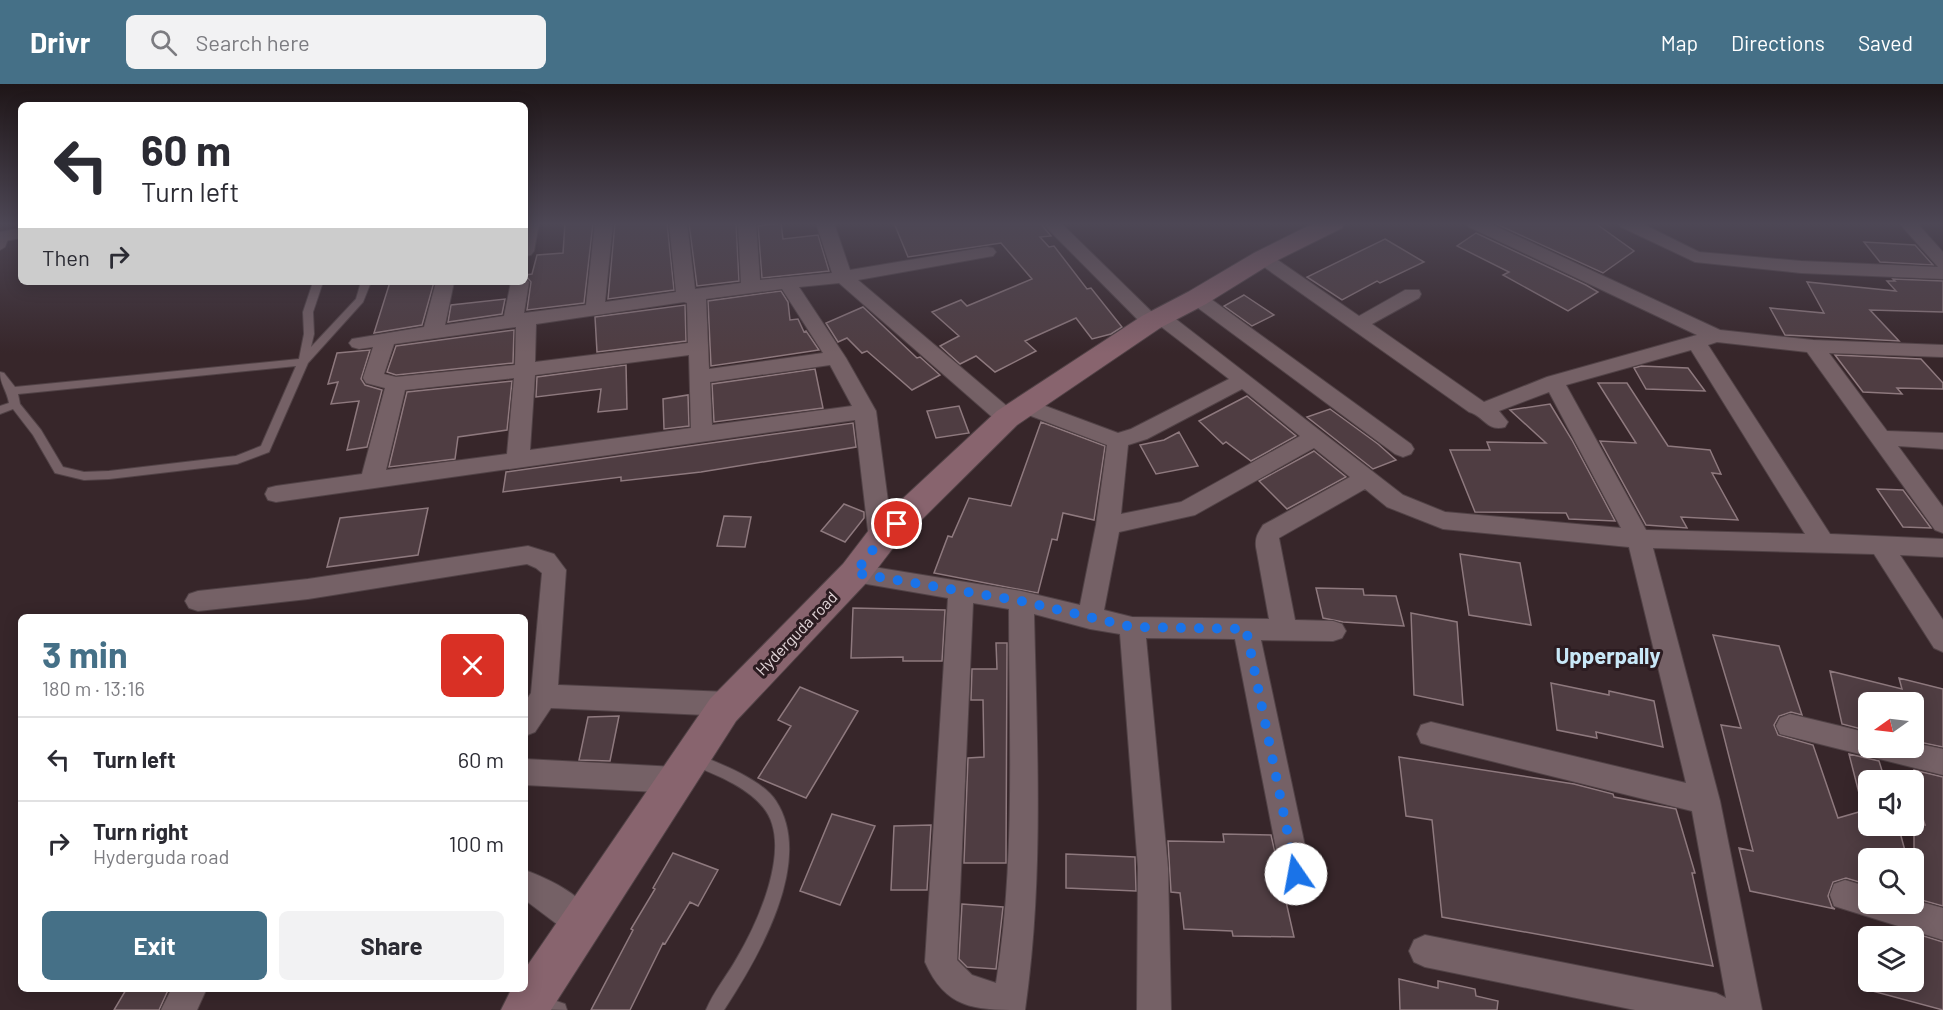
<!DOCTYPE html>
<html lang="en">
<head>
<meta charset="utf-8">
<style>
  body { margin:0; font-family:Barlow,sans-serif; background:#f2f2f3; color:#2b2b33; height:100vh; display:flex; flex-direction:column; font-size:22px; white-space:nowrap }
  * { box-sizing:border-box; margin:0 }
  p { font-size:20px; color:#7c7c81 }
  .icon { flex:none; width:33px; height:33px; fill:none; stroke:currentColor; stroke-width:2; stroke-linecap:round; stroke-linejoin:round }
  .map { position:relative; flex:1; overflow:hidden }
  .sheet { position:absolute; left:18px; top:530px; width:510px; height:378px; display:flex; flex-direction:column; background:#fff; border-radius:9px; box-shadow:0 3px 15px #0003 }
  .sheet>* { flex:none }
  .top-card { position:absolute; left:18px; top:18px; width:510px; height:183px; border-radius:9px; box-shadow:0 3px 15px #0003; background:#fff; color:#2b2b33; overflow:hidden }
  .needle { width:39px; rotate:256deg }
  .controls { position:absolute; left:1858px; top:608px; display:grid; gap:12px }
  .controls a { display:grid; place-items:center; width:66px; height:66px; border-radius:9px; background:#fff; box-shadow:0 3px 15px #0003; font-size:30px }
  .pin { position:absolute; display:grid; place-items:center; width:51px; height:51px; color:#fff; margin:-26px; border:3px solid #fff; border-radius:50%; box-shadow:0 2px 6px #0007 }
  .me { position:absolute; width:66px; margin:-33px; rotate:348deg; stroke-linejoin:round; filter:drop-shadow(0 0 4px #0008) }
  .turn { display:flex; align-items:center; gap:21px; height:126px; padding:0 24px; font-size:27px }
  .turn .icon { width:78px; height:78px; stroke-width:2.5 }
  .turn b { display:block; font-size:42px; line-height:51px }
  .then { display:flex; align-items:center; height:57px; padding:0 24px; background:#0003; gap:12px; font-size:22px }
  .round { display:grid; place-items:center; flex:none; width:63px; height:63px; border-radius:9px; background:#f2f2f3 }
  .overview { display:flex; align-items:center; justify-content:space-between; height:102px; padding:0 24px }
  h1 { font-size:36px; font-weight:700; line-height:45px; color:#457087 }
  .action { display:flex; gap:12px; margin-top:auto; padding:12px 24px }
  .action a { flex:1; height:69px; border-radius:9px; background:#457087; color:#fff; font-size:24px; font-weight:700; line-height:69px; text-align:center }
  .action a+a { background:#f2f2f3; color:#2b2b33 }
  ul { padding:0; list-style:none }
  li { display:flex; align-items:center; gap:18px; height:84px; padding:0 24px; border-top:2px solid #e1e1e2 }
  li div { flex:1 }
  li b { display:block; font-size:22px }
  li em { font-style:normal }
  header { display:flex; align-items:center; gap:36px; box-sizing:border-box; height:84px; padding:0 30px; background:#457087; color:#fff }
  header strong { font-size:28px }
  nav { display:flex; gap:33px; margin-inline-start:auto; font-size:21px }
  .search { width:420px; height:54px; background:#f2f2f3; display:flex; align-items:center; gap:15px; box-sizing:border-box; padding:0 21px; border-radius:9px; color:#7c7c81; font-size:22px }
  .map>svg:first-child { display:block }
  .building { fill:#4f3d42; stroke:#8e797e; stroke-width:1.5 }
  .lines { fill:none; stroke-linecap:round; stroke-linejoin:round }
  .lane-casing { stroke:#514246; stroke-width:2 }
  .street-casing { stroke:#514246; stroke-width:2 }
  .secondary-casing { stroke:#514246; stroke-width:2 }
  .lane { fill:#756166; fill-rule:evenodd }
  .street { fill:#756166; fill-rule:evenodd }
  .secondary { fill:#88646e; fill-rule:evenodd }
  .route { stroke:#1a73e8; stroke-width:10; stroke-dasharray:0 18 }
  .labels { text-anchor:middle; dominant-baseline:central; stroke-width:6; stroke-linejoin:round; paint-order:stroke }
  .street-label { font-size:16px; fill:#e2d6d9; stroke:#2c1c21 }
  .district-label { font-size:22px; font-weight:bold; fill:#c8e8f8; stroke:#2c1c21 }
</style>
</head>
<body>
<header>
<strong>Drivr</strong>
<div class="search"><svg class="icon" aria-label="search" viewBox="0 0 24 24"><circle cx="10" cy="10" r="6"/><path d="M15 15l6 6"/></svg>Search here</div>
<nav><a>Map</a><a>Directions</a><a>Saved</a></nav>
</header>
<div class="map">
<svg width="1943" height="926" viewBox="0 0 1943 926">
  <rect width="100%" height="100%" fill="#37262a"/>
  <path class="building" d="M565 139H593L584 219 527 226 531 198 525 191 532 190 537 171 563 169Z
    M615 139H667L674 206 608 215Z
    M689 139H736L739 197 697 202Z
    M781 139 783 155 818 151 829 187 762 194 758 142Z
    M894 139H1040L1051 152 1040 153 1049 163 1054 162 1087 205 1091 204 1122 243 1111 250 1092 255 1076 234 1025 257 1036 267 995 288 976 272 960 280 940 262 959 252 932 228 961 216 967 222 1032 195 1001 159 908 173Z
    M1494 139H1595L1634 167 1603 189Z
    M1476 149 1586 201 1598 208 1568 227 1503 191 1509 188 1457 162Z
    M1385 155 1424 178 1380 199 1377 197 1342 216 1307 193Z
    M1864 158 1915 161 1933 181 1880 178Z
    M1893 195 1943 197V228L1870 226 1899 257 1785 251 1770 224 1824 229 1807 198 1896 207 1887 197H1895Z
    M390 198H434L422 241 374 249Z
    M781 207 788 218 790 236 798 235 804 248 806 247 819 266 711 282 708 217Z
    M1244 211 1274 231 1252 242 1224 222Z
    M505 215 502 230 448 238 451 221Z
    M685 221 686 257 597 268 595 233Z
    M863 223 917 274 920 273 940 291 912 306 867 267 862 269 847 254 838 258 826 239Z
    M514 246 513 279 396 291 387 288 396 262Z
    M370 266 361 295 365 301 382 306 367 363 347 366 359 317 331 320 338 298 328 300 337 269Z
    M1835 271 1921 275 1943 299V305L1897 304 1902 310 1863 308Z
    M626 281 627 325 598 328 601 305 536 313 537 293Z
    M1641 282 1688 284 1705 307 1646 305 1634 284Z
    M815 285 823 324 714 338 712 300Z
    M512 297 507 346 458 353 455 375 389 383 407 308Z
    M1598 299H1627L1668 362 1710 366 1721 390 1712 389 1738 436 1681 433 1687 444 1646 441 1600 357 1636 359Z
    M688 311 689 342 664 345 663 315Z
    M1247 312 1296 352 1251 377 1226 358 1223 360 1199 337Z
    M1550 320 1572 356 1615 437 1569 435 1566 429 1475 428 1450 366H1490L1487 358 1546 359 1510 326Z
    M959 322 969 349 936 354 927 327Z
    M1330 325 1378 360 1396 376 1373 385 1307 333Z
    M1041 338 1105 362 1094 436 1063 429 1057 456 1052 455 1038 509 934 489 948 452 952 453 969 414 1011 422Z
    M853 339 856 363 701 388 621 397V393L503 408 506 388Z
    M1179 348 1198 382 1156 390 1140 361 1164 356Z
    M1314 367 1346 393 1287 425 1259 397Z
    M1877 405 1903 406 1931 444 1903 443Z
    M844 420 864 428V434L845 458 821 447Z
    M428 424 418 471 327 483 340 434Z
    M724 432 751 433 745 463 717 462Z
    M1460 470 1520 479 1531 541 1469 531Z
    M1316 504 1363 505 1364 511 1396 512 1404 542 1343 538 1323 534Z
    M853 524 945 526 942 577H903V573L851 574Z
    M1411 529 1457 538 1463 621 1414 611Z
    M1713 551 1779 562 1802 631 1791 628 1779 632 1774 641 1778 651 1813 661 1838 734 1869 725V741H1898L1907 774H1869V801L1846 794 1833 798 1828 812 1832 823 1835 825 1750 807 1739 764 1753 767 1721 641 1741 644Z
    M996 559H1007L1006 779H964L968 674 984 673 983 616H971L972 585H997Z
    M1830 587 1902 605 1899 594 1943 605V663L1914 657V618H1869V647L1842 640Z
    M1551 599 1609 611V607L1654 617 1663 663 1596 648 1597 654 1557 646Z
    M800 603 858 627 806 714 758 694 791 642 778 636Z
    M619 632 610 677 579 676 588 633Z
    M1849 670 1879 677 1885 696H1869V717H1861Z
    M1399 673 1574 700 1613 710 1614 713 1676 725 1695 789H1692L1713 882 1442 833 1432 736 1406 732Z
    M1914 686 1943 693V822L1914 814V741H1925L1914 706Z
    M832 730 875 742 840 821 800 807Z
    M931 741 927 806H891L894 742Z
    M1223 750 1271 751 1294 853 1233 852 1232 847 1184 845 1180 809 1171 808 1168 757 1224 758Z
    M673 769 718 786 698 822 690 818 665 860 663 859 630 926H591L633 846 631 845 655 805 653 804Z
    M1066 770 1135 773 1136 807 1066 804Z
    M962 820 1003 823 996 885 967 883 959 875Z
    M1914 849 1943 858V926L1861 904 1862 897H1914Z
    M1399 895 1438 904V897L1475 905 1476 912 1498 917 1497 926H1400Z
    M127 904H169L159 926H114Z"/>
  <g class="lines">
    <g class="lane-casing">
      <path id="lane" d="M5 149 9 152 5 163 0 166V153Z
        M313 198H323L313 228 314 250 311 263 356 215 361 198H371L363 218 308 279 269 368 237 380 109 395 84 396 55 389 33 351 13 325 0 330V322L9 319C7 307 0 300 0 288L4 289 15 303 299 275 304 250 303 228ZM296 282 261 362 236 372 109 387 84 388 63 383 41 346 20 320 18 310Z
        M693 669C717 678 762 695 776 717 815 777 758 874 724 926H706C713 909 725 894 734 879 756 843 795 761 763 723 745 701 713 690 688 679L686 675 688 671Z
        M539 911 565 920 567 926 533 925 531 919 533 913Z"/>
    </g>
    <g class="street-casing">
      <path id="street" d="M525 139H539L534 167 531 171 525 172Z
        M595 139H613L605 218 676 208 669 139H687L695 205 741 199 738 139H756L760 196 832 189 816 139H834L850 186 987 163 993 164 996 168 993 172 987 173 858 196 1015 329 1018 334 1015 339 1007 341 999 339 839 199 799 203 846 274 876 327 893 455 889 461 881 464 873 461 869 455 855 336 276 418 268 416 265 410 268 404 276 402 362 390 385 304 366 299 363 294 373 263 359 265 352 263 349 259 352 255 424 243 436 198H454L445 241 504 232 511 198H525V194L529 198 524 229 586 221ZM782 205 823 269 709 285 706 215ZM684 218 687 219 688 259 535 278 536 240ZM516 243 515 281 396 293 384 290 394 260ZM689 271 691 344 530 366 535 291ZM830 281 852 322 712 341 710 298ZM514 294 507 370 386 386 405 306Z
        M1042 139H1061L1154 230 1161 227 1168 229 1403 411 1445 428 1621 444 1549 308 1499 327 1508 338 1505 343C1487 348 1484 332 1469 328L1257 178 1254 174 1257 170H1269L1359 232 1405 206H1419L1421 210 1419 214 1372 240 1484 318 1547 293 1697 251 1469 143 1466 139H1489L1720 246 1813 256 1943 261V273L1829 269 1887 347 1943 349V365L1898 362 1943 423V449L1935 446 1807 268 1717 258 1708 261 1830 450 1943 455V473L1900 471 1943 536V568L1934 564 1874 470 1653 464 1720 717 1762 926H1635L1425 883 1414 878 1409 867 1414 856 1425 851 1716 909 1726 914 1692 727 1431 662 1421 659 1417 650 1421 641 1431 638 1686 699 1629 463 1443 445 1387 423 1365 405 1279 454 1295 536 1333 537 1342 540 1346 547 1342 554 1333 557 1261 556 1311 790 1307 800 1296 805 1285 800 1281 790 1235 555 1146 554 1168 784 1171 926H1137L1138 784 1120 550 1090 545 1034 530C1037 663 1044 794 1025 926 976 926 946 926 925 878L948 514 855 498 846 496 843 489 846 482 855 480 1021 507 1080 521 1096 441 1107 361 1018 327 1014 322 1018 317 1025 315 1032 317 1118 349 1131 345 1229 295 1159 241 1151 244 1144 242ZM1691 266 1805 450 1646 446 1566 301ZM1242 305 1300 352 1181 418 1121 430 1128 361 1147 355ZM1314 364 1350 393 1263 441C1258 449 1255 453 1256 463L1269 535 1132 533 1104 526 1119 448 1195 431ZM973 519 1009 525C1009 649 1016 776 996 899L972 891 957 876Z
        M1618 139H1641L1699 168 1801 177 1938 183 1899 139H1917L1943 168V195L1801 189 1695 178 1621 143Z
        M21 144V154L0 158V148Z
        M1197 208 1204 210 1411 360 1414 365 1411 370 1403 373 1395 370 1190 218 1187 214 1190 210Z
        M528 462 554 470 566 486 558 601 728 608 738 612 742 620 738 628 728 632 551 624 535 648 525 652V618L531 609 542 489 536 484 527 480 308 515 198 527 189 524 185 517 189 510 198 507 308 495Z
        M1790 630 1869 649V663H1914V659L1943 665V691L1780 650 1776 642 1780 634Z
        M525 675 676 683 686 687 690 696 686 705 676 709 525 701Z
        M525 786C551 796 586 812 597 839L592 850 581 855 570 850 525 816Z
        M1845 796 1869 803V819H1914V816L1943 824V856L1834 822 1830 811 1834 800Z
        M172 904H207L197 926H161Z"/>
    </g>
    <g class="secondary-casing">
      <path id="secondary" d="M1314 139H1345L1342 144 1272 179 1206 220 1160 244 1017 341 893 464 867 498 736 637 551 926H501L512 904H525V885L710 615 843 480 869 446 997 327 1142 232 1188 208 1254 169Z"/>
    </g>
    <use href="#lane" class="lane"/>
    <use href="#street" class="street"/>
    <use href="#secondary" class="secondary"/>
  </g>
  <linearGradient id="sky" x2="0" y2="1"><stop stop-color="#1e1517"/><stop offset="0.52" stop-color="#4d4755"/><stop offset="1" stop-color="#4d4755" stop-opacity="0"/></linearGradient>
  <rect width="1943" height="269" fill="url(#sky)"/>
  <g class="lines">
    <path class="route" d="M897 440 881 455 855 489 1021 517 1132 543 1246 545 1296 790"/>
  </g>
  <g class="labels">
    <g class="street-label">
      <text transform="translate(796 549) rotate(-46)">Hyderguda road</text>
    </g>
    <g class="district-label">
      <text x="1608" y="571">Upperpally</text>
    </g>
  </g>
</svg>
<div class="controls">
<a><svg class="needle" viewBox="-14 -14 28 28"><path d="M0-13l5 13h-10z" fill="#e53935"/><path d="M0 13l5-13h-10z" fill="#7c7c81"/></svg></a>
<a><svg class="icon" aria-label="sound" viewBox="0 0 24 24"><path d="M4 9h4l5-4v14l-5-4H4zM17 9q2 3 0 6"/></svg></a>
<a><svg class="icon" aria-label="search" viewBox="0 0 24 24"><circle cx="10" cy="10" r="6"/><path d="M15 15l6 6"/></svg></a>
<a><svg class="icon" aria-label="layers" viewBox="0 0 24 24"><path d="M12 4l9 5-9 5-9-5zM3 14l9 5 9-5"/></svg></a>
</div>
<div class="pin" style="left:897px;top:440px;background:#d93025"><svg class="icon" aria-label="arrive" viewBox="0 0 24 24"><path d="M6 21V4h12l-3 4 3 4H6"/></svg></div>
<svg class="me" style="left:1296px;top:790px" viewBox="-20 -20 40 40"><circle r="19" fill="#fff"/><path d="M0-13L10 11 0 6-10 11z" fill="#1a73e8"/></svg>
<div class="top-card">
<div class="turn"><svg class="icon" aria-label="left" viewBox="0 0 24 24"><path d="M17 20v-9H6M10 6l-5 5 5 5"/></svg><div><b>60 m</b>Turn left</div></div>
<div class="then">Then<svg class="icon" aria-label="right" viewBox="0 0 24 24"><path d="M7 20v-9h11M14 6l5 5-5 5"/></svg></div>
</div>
<section class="sheet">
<div class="overview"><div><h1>3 min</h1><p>180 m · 13:16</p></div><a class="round" style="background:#d93025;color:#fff"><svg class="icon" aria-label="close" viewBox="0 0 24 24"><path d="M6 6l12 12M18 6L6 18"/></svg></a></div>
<ul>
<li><svg class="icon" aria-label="left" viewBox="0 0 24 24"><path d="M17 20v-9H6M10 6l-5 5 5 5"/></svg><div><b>Turn left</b></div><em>60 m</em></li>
<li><svg class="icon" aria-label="right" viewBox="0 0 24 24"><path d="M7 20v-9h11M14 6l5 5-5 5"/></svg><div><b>Turn right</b><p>Hyderguda road</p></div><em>100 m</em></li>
</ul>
<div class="action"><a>Exit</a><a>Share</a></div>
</section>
</div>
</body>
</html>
